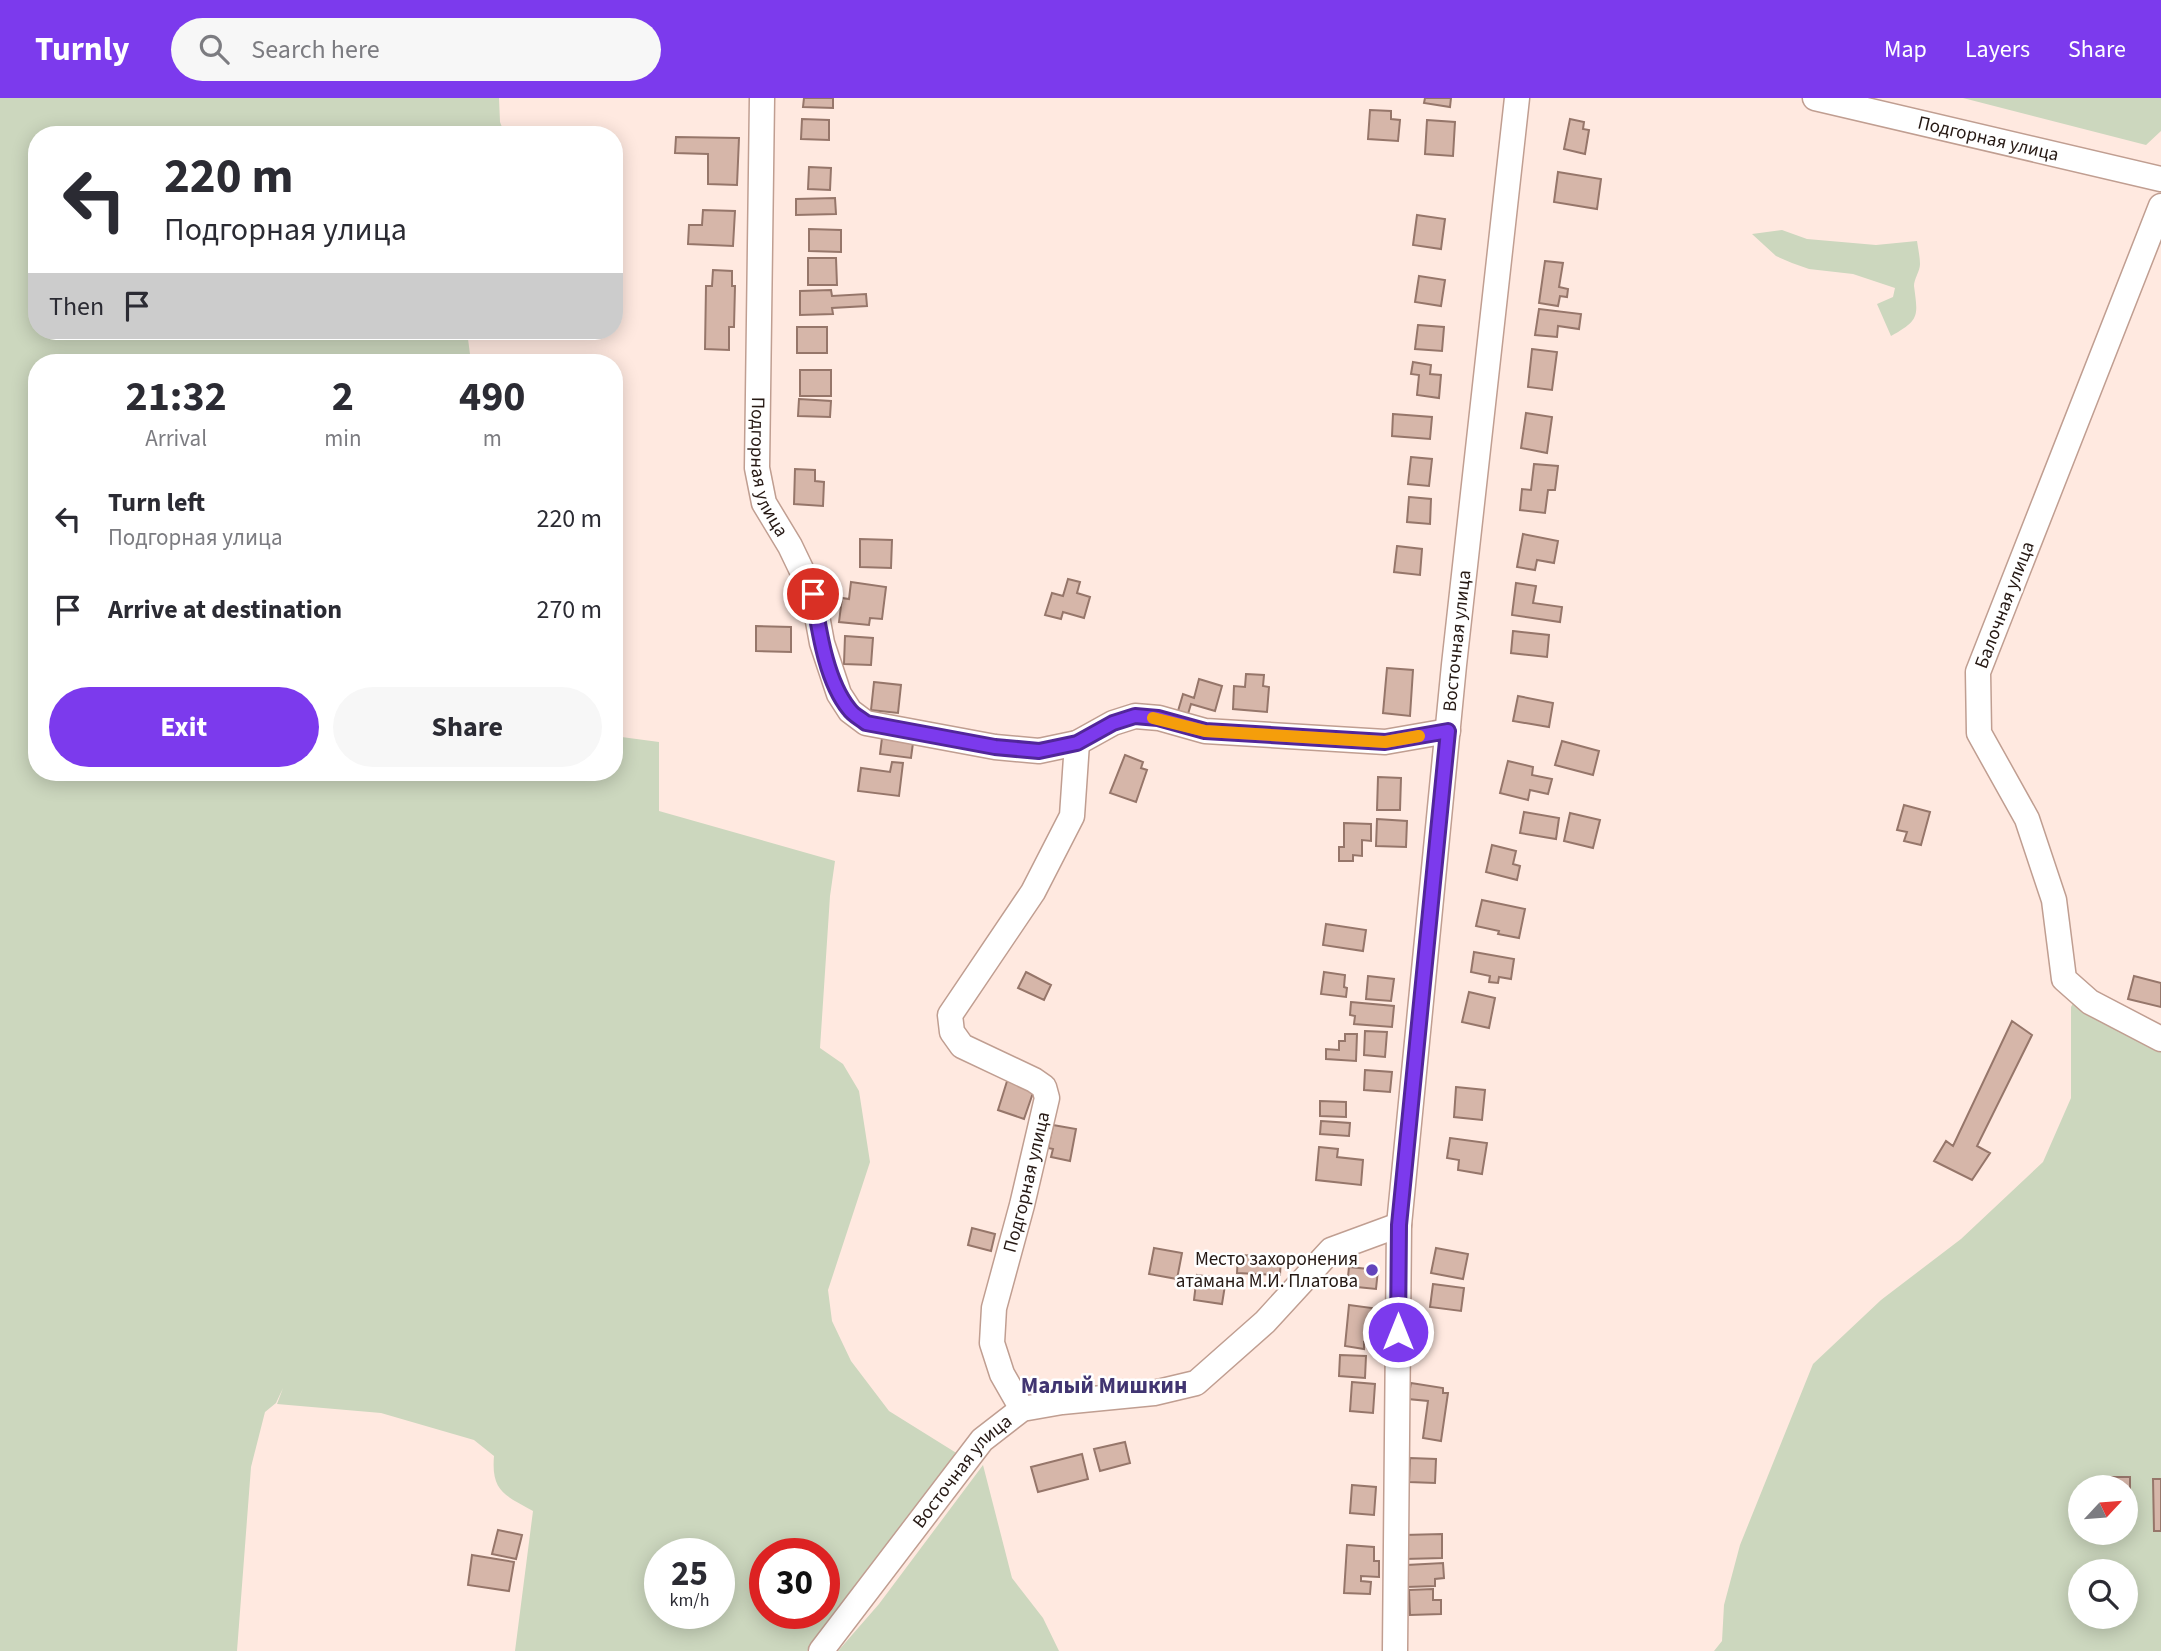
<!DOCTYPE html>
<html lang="en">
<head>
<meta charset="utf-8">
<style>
  body { margin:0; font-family:"Source Sans 3",sans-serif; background:#f7f7f7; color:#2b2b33; height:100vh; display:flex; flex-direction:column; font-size:26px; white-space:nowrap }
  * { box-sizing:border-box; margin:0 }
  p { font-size:23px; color:#7c7c81 }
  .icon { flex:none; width:38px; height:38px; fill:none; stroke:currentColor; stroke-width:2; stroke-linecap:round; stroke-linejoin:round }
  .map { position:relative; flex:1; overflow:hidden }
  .side { position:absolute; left:28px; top:256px; width:595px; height:427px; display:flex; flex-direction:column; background:#fff; border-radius:28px; box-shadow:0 4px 18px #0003 }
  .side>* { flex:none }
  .hud { position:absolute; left:28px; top:28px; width:595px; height:214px; border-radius:28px; box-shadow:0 4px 18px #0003; background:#fff; color:#2b2b33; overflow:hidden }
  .needle { width:46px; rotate:64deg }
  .fabs { position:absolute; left:2068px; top:1377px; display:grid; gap:14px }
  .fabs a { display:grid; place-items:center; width:70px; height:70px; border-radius:50%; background:#fff; box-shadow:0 4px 18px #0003; font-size:35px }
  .speed { position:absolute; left:644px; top:1440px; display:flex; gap:14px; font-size:35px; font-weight:700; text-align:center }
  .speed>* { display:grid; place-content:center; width:91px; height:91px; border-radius:50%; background:#fff; box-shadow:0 4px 18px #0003; line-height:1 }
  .speed small { font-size:18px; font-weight:400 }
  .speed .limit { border:10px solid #d22; background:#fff; color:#111 }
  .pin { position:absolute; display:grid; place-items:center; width:60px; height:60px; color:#fff; margin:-30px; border:4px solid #fff; border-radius:50%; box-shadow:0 2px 7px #0007 }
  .me { position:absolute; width:77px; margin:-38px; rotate:0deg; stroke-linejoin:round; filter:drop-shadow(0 0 5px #0008) }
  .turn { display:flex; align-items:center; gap:24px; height:147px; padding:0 21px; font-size:32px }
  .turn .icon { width:91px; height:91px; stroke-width:2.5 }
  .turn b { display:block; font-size:49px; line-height:60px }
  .then { display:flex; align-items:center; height:66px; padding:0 21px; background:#0003; gap:14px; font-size:26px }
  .eta { display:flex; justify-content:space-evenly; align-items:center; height:119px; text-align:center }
  .eta b { font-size:42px; font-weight:700; line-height:49px }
  .cta { display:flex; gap:14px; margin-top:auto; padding:14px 21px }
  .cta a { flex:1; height:80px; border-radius:42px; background:#7c3aed; color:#fff; font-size:28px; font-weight:700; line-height:80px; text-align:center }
  .cta a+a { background:#f7f7f7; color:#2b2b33 }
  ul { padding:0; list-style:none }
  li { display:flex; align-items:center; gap:21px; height:91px; padding:0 21px }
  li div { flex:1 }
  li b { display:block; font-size:26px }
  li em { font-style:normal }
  header { display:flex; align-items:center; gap:42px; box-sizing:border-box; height:98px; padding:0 35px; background:#7c3aed; color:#fff }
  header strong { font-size:33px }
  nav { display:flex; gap:38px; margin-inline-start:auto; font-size:24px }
  .search { width:490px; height:63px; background:#f7f7f7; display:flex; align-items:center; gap:18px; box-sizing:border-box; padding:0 24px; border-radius:38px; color:#7c7c81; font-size:26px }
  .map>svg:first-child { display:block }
  .green { fill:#ccd7be; fill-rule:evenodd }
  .building { fill:#d6b6a9; stroke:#96766a; stroke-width:2 }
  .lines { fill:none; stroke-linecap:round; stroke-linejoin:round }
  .minor-casing { stroke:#c09e91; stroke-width:27 }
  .minor { stroke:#fff; stroke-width:24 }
  .route-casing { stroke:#51269a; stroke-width:18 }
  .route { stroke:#7c3aed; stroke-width:12 }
  .slow { stroke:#f59e0b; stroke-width:12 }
  .poi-dot { fill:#6244bc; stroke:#fff; stroke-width:2.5 }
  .labels { text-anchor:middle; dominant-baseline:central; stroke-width:5; stroke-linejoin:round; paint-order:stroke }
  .street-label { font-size:19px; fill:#261914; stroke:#fff }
  .poi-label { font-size:19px; fill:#261914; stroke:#fff; text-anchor:end }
  .quarter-label { font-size:23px; font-weight:bold; fill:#413571; stroke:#fff }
</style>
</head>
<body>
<header>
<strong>Turnly</strong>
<div class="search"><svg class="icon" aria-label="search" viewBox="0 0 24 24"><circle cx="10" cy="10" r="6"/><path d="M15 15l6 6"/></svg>Search here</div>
<nav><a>Map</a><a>Layers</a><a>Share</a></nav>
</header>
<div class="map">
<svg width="2161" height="1553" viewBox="0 0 2161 1553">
  <rect width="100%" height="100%" fill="#ffe9e0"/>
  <path class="green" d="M0 0H499L500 24 505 37H37V233H467L471 264H37V674H614V638L659 644V713L835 763 830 798 820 950 843 966 859 993 870 1064 828 1192 832 1223 851 1263 889 1313 958 1356 827 1531 807 1553H515L533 1413C505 1397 491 1394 494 1358L474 1342 381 1315 277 1306 283 1290 276 1305 265 1314 251 1369 237 1553H0ZM660 1456H719V1516H660ZM765 1456H824V1516H765Z
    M1963 0H2161V33L2146 47Z
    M1782 132 1807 141 1876 147 1917 143C1918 150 1920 159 1920 166 1920 173 1914 181 1914 188 1918 218 1920 222 1891 238L1877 206 1893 199 1895 190 1853 176 1809 171 1792 165 1776 158 1752 136Z
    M2083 886 2161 933V1553H1714L1722 1543 1724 1507 1740 1447 1813 1266 1881 1202 1961 1141 2043 1064 2071 1000V909ZM2081 1390H2126V1435H2081ZM2081 1474H2126V1519H2081Z
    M983 1367 1012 1480 1043 1520 1059 1553H838L879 1506Z"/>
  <path class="building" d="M804 0H833V10L803 9Z
    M1425 0H1451L1450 9 1424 5Z
    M1370 12 1391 13V21L1400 22 1398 43 1368 41Z
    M802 21 829 22V42L801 41Z
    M1570 21 1584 24 1583 31 1589 32 1585 56 1564 51Z
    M1427 22 1455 24 1453 58 1425 56Z
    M676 39 739 40 737 87 708 86V56L675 55Z
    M809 69 831 70 830 92 808 91Z
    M1558 74 1601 81 1597 111 1554 104Z
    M835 100 836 116 796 117V101Z
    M703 112 735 113 733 148 688 146 689 127H702Z
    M1417 117 1445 121 1441 151 1413 147Z
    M809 131 841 132V154L809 153Z
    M808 160H836L837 187H808Z
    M1545 163 1563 165 1559 189 1568 191 1567 199 1560 198 1558 208 1539 205Z
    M713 172 732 173V188H735L734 229H729V252L705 251 706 188H712Z
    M1419 178 1445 182 1441 208 1415 204Z
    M831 192 832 198 866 196 867 208 832 210 833 216 800 217V193Z
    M1539 211 1581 216 1579 231 1558 228 1557 239 1535 237Z
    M1418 227 1444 229 1442 253 1415 251Z
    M797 229H827V255H797Z
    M1532 251 1557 254 1552 292 1528 289Z
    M1413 264 1431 267 1430 276 1441 277 1439 300 1417 297 1419 277 1411 276Z
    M800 272H831V298H800Z
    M799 301 831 303 830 319 798 318Z
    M1526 315 1552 319 1547 355 1521 350Z
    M1393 316 1432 319 1430 341 1392 338Z
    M1411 359 1432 361 1429 388 1408 386Z
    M1534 366 1558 368 1555 392H1548L1545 415 1520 412 1522 391 1531 392Z
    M795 371 815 372V383L824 384 823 408 794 406Z
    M1409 399 1431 401 1430 426 1407 424Z
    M1523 436 1558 443 1554 465 1537 462 1535 472 1517 469Z
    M860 441 892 442 891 470 860 469Z
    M1397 448 1422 451 1420 477 1394 474Z
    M1068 481 1080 484 1077 495 1090 499 1084 520 1063 514 1061 521 1045 517 1052 495 1063 498Z
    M851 484 886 489 882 521 870 520 869 527 839 524 842 500 849 501Z
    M1516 485 1536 488 1533 505 1562 509 1560 524 1512 517Z
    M756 528 791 529V554L756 553Z
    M1513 533 1549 537 1547 559 1511 555Z
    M845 538 873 540 871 567 844 566Z
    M1387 570 1413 572 1410 618 1383 615Z
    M1246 576 1264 577 1263 588 1269 589 1267 614 1233 611 1234 588 1245 589Z
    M1199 581 1222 588 1215 613 1191 606 1188 616 1178 613 1183 596 1194 600Z
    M874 584 901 587 898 615 871 612Z
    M1518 598 1553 605 1549 629 1513 623Z
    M882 640 913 645 911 660 880 656Z
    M1562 643 1599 653 1593 677 1555 667Z
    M1125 657 1143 664 1141 670 1147 672 1136 704 1110 695Z
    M1508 663 1533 669 1532 677 1552 681 1548 696 1530 692 1528 702 1500 695Z
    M892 664 903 665 899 698 858 693 861 670 890 674Z
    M1378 679 1401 680 1400 712H1377Z
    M1904 707 1930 714 1921 747 1904 743 1907 734 1897 732Z
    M1524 714 1559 720 1556 741 1520 735Z
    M1570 715 1600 722 1593 750 1564 743Z
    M1377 721 1407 723 1406 749 1376 748Z
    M1344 725 1371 726V743L1362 742V758L1353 757V763H1339V749H1344Z
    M1492 747 1516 753 1513 766 1520 768 1517 782 1486 774Z
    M1482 802 1525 811 1519 840 1498 836 1499 833 1476 828Z
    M1326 826 1366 832 1363 853 1323 847Z
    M1474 854 1514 861 1511 881 1499 879 1498 885 1489 884 1490 878 1471 874Z
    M1026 874 1051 887 1044 902 1018 890Z
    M1324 874 1345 877 1344 889 1347 890 1346 899 1321 896Z
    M1368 878 1394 881 1391 903 1366 901Z
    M2134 878 2161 885V909L2128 901Z
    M1469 894 1495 900 1489 930 1462 924Z
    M1351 904 1394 908 1392 929 1354 926 1355 918 1350 917Z
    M2012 923 2032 937 1977 1048 1990 1055 1972 1082 1934 1063 1946 1043 1953 1048Z
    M1365 933 1387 934 1385 959 1364 957Z
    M1345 936H1357L1356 963 1326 961V951L1339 952V943H1345Z
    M1365 972 1392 974 1390 994 1364 992Z
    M1008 980 1035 989 1024 1021 998 1012Z
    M1456 989 1485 992 1482 1022 1454 1019Z
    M1320 1003 1346 1004V1019L1320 1018Z
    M1321 1023 1350 1025 1349 1038 1320 1036Z
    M1053 1027 1076 1031 1070 1063 1051 1059 1053 1051 1048 1050Z
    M1450 1040 1487 1045 1482 1076 1458 1072 1459 1062 1447 1060Z
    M1319 1049 1338 1051 1337 1059 1363 1062 1361 1087 1316 1082Z
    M972 1130 995 1136 991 1153 968 1147Z
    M1154 1150 1182 1155 1177 1181 1149 1176Z
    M1436 1150 1468 1156 1463 1181 1431 1175Z
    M1238 1157 1281 1159 1280 1177 1237 1175Z
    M1349 1169 1378 1172 1376 1191 1347 1188Z
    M1197 1177 1226 1181 1222 1206 1194 1202Z
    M1433 1186 1464 1190 1461 1213 1430 1209Z
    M1349 1207 1372 1210 1369 1245 1364 1244V1251L1345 1248Z
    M1340 1257 1366 1258 1365 1280 1339 1278Z
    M1352 1284 1375 1286 1373 1315 1350 1313Z
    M1411 1285 1443 1290V1295H1448L1441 1343 1423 1340 1428 1303 1408 1301Z
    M1125 1344 1130 1365 1100 1373 1094 1351Z
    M1082 1356 1088 1381 1038 1394 1031 1369Z
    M1410 1360 1436 1361 1435 1385 1409 1384Z
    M2109 1379H2130V1415H2126V1390H2109Z
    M2153 1381H2161V1433H2154Z
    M1352 1387 1376 1389 1374 1417 1350 1415Z
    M498 1432 522 1437 516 1461 492 1456Z
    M1442 1436V1460L1405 1461 1404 1437Z
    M1347 1447 1374 1449V1463H1379V1479L1361 1478V1483L1371 1484 1370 1496 1344 1495Z
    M472 1457 514 1464 509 1493 468 1487Z
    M1443 1465 1444 1480 1435 1481V1488L1407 1489V1467Z
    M1433 1491V1502H1441V1516L1410 1517 1409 1492Z"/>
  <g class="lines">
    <g class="minor-casing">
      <g id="minor">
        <path id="s1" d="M762 0 757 370 764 405 790 448 813 496 822 545 839 596 850 613 866 625 995 649 1039 653 1077 645 1113 625 1135 618 1159 620 1205 633 1385 644 1448 633"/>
        <path id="s2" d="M1815 0 2161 81"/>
        <path d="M2161 108 1978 574 1979 635 2027 721 2054 802 2064 881 2090 904 2161 941"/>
        <path id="s3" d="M1022 1311 1002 1276 992 1245 994 1210 1022 1107 1047 1000 1044 989 1034 982 962 948 952 934 950 917 1033 794 1072 718 1077 645"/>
        <path id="s4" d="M821 1553 982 1342 1022 1311 1062 1304 1154 1295 1196 1285 1265 1224 1331 1152 1399 1127"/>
        <path id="s5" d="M1395 1553 1399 1127 1454 567 1517 0"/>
      </g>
    </g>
    <use href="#minor" class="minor"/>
  </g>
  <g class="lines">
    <g class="route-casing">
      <path id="route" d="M813 496C819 532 826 583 849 611 853 617 860 620 866 625L995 649 1039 653 1077 645 1113 625 1135 618 1158 620 1205 633 1385 644 1448 633 1399 1127 1398 1234"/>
    </g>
    <use href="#route" class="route"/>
    <path class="slow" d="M1153 620 1205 633 1385 644 1419 638"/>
  </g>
  <circle class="poi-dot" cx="1372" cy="1172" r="7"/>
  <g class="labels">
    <g class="street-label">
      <text stroke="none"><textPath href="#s2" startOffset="178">Подгорная улица</textPath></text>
      <text stroke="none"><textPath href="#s1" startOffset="371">Подгорная улица</textPath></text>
      <text transform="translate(2005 507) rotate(-69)">Балочная улица</text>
      <text stroke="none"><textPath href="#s5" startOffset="1013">Восточная улица</textPath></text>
      <text stroke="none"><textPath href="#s3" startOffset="238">Подгорная улица</textPath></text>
      <text stroke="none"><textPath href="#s4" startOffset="229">Восточная улица</textPath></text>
    </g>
    <g class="poi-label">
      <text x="1358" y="1161">Место захоронения<tspan x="1358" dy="22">атамана М.И. Платова</tspan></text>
    </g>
    <g class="quarter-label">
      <text x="1104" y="1287">Малый Мишкин</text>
    </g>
  </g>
</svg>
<div class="fabs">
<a><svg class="needle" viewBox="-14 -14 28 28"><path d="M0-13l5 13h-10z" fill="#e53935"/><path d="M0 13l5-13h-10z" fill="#7c7c81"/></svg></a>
<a><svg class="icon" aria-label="search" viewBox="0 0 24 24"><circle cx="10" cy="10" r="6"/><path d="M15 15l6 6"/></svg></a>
</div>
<div class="speed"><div>25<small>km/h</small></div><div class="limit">30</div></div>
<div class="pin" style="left:813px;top:496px;background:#d93025"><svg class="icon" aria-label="arrive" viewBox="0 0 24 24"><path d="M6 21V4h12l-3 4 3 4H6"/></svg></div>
<svg class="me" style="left:1398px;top:1234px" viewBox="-20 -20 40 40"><circle r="17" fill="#7c3aed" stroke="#fff" stroke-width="3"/><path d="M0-11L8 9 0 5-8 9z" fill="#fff"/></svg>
<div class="hud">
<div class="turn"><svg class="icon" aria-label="left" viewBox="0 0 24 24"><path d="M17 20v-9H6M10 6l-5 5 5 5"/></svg><div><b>220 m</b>Подгорная улица</div></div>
<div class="then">Then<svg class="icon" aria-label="arrive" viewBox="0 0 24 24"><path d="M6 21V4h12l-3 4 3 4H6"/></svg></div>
</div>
<section class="side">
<div class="eta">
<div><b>21:32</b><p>Arrival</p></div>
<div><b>2</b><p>min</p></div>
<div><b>490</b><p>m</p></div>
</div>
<ul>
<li><svg class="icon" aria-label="left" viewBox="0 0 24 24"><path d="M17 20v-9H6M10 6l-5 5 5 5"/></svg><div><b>Turn left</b><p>Подгорная улица</p></div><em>220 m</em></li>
<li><svg class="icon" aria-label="arrive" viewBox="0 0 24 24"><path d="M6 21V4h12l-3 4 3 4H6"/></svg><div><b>Arrive at destination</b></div><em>270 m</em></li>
</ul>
<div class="cta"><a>Exit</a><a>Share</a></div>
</section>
</div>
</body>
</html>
